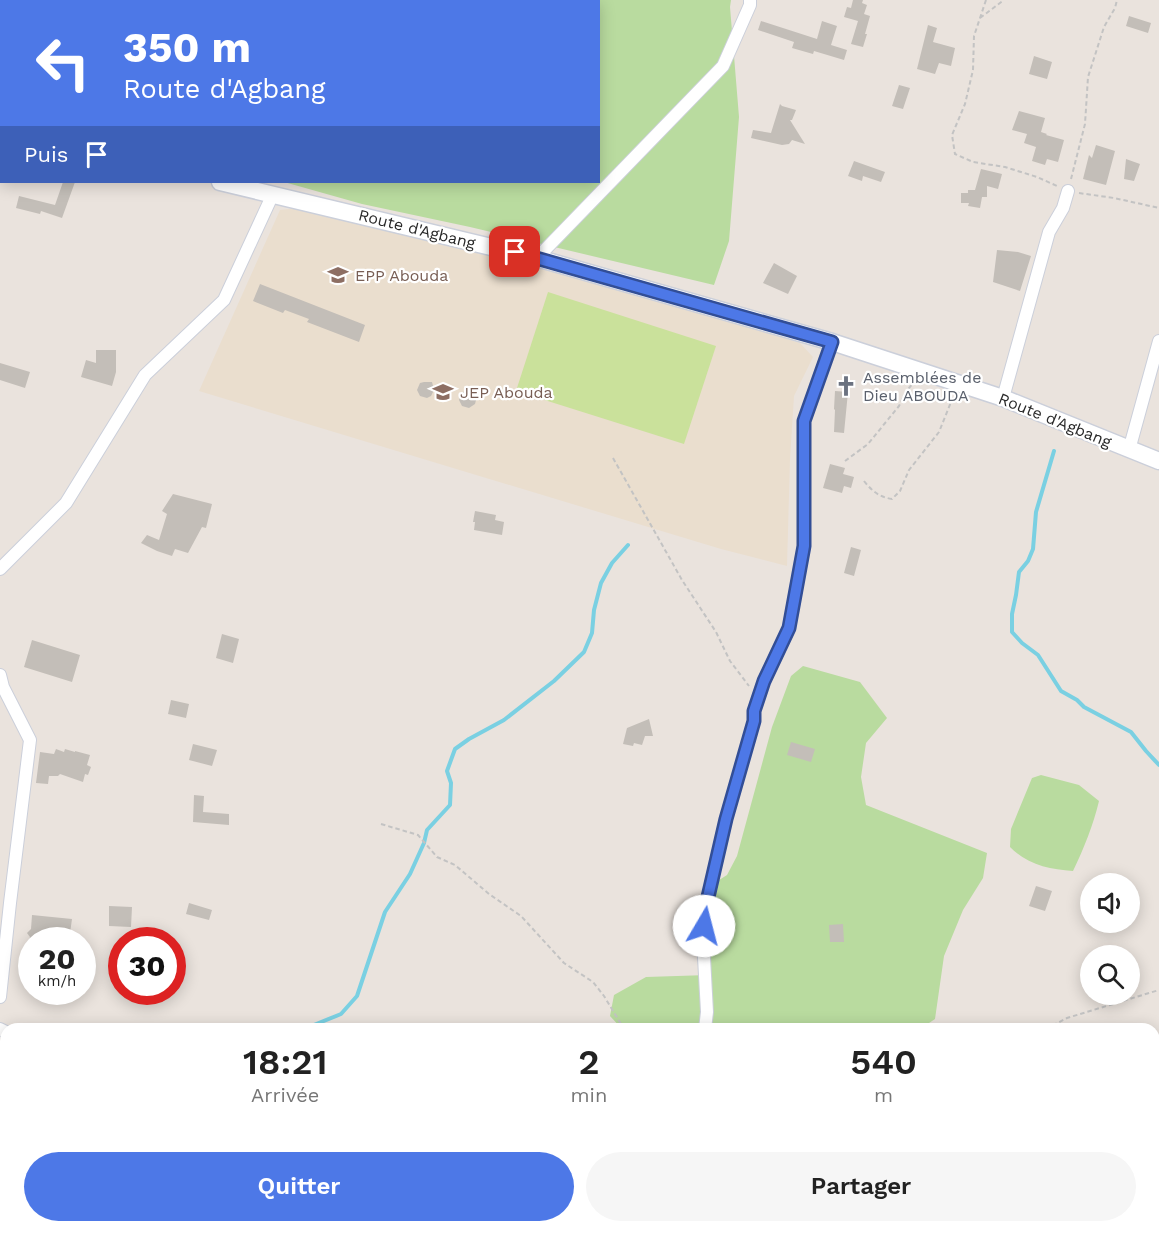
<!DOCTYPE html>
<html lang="fr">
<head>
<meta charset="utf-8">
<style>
  body { margin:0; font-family:"Work Sans",sans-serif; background:#f6f6f6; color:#222; height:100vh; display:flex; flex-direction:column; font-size:22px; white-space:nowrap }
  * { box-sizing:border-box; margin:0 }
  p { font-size:20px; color:#767676 }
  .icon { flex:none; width:33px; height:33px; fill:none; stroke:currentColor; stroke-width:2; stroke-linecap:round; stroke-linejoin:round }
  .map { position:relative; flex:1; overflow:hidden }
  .side { position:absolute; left:0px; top:1023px; width:1160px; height:210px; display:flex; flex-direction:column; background:#fff; border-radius:18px 18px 0 0; box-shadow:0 3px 15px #0003 }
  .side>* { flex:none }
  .banner { position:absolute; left:0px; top:0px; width:600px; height:183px; box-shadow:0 3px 15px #0003; background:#4d78e7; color:#fff; overflow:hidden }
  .controls { position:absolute; left:1080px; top:873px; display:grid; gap:12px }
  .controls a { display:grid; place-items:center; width:60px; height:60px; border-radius:50%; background:#fff; box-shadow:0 3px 15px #0003; font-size:30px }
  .speed { position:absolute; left:18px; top:927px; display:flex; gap:12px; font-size:30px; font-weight:700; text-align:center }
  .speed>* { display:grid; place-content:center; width:78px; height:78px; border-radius:50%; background:#fff; box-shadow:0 3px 15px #0003; line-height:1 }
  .speed small { font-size:15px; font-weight:400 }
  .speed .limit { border:9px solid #d22; background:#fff; color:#111 }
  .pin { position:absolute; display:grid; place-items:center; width:51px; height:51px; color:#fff; margin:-26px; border-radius:12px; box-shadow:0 3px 9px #0006 }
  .me { position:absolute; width:66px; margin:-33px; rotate:8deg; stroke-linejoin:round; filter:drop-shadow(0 0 4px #0008) }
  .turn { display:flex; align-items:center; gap:21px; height:126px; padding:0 24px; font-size:27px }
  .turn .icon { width:78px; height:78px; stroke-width:2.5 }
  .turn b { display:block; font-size:42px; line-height:51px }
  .then { display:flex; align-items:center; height:57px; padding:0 24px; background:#0003; gap:12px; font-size:22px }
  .eta { display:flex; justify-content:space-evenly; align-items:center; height:102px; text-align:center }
  .eta b { font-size:36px; font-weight:600; line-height:42px }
  .button { display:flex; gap:12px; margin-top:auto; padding:12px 24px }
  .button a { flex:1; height:69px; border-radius:36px; background:#4d78e7; color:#fff; font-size:24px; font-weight:600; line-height:69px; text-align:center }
  .button a+a { background:#f6f6f6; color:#222 }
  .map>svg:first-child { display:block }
  .education { fill:#eadece }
  .green { fill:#b9db9f }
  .pitch { fill:#cae19b }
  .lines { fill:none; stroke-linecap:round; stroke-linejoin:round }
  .stream { stroke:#7ad0e2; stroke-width:4 }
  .building { fill:#c3beb8 }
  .street-casing { stroke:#cbcfda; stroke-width:14 }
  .secondary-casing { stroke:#cbcfda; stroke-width:19 }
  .path { stroke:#c3c3c3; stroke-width:2; stroke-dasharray:4.5 3; stroke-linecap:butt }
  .street { stroke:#fff; stroke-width:12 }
  .secondary { stroke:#fff; stroke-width:16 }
  .route-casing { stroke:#324e96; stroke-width:15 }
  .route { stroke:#4d78e7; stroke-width:10 }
  .labels { text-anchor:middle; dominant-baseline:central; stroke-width:4.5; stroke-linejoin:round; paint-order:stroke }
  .street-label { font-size:16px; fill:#292929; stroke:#fff }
  .education-label { font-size:16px; fill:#785e54; stroke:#fff; text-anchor:start }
  .worship-label { font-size:16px; fill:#5b616d; stroke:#fff; text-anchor:start }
</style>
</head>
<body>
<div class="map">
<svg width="1159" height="1233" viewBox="0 0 1159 1233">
  <rect width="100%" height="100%" fill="#eae3dd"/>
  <path class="education" d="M299 208 603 284 800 343 813 357 794 396 790 459 787 566 721 549 199 391 280 210Z"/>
  <path class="green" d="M0 0H731L730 7 739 117 729 241 714 285 470 227 362 204 284 182H598V2H2L1 105H0Z
    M803 666 860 682 887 718 866 743 861 777 866 805 987 853 983 878 963 910 944 956 935 1019 920 1029H853L835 1025 804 1028 802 1029H622L610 1016 614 995 646 977 708 975 707 931 716 882 727 875 737 856 772 727 791 676Z
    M1041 775 1079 785 1099 801C1093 826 1084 848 1073 871 1049 869 1028 865 1010 847L1011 829 1032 778Z"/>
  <path class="pitch" d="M548 292 716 346 684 444 516 391Z"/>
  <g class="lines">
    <path class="stream" d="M1054 451 1036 512 1033 549 1028 561 1019 572 1016 595 1012 614V632L1022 643 1038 655 1061 691 1077 700 1084 707 1131 732 1146 751 1159 765
      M304 1029 341 1014 357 996 385 912 410 874 424 843 427 830 450 805 451 783 447 771 455 749 469 739 504 720 554 681 584 652 592 633 594 610 601 583 612 563 628 545
      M171 1227 177 1231V1233"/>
  </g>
  <path class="building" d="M853 0H863L862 3 867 5 864 14 870 16 865 34H867L863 47 851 44 858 21 844 17 847 7 851 8Z
    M1129 16 1151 23 1148 33 1126 26Z
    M761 21 817 39 822 21 837 26 831 45 847 50 844 60 814 51 813 54 792 48 794 42 758 30Z
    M928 25 937 28 933 42 955 48 951 66 939 63 935 74 917 69Z
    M1034 56 1052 62 1047 79 1029 74Z
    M899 85 910 88 903 109 892 106Z
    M780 104 782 106 796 110 792 120H790L805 144 792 140 789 144 782 145 751 138 753 130 771 133Z
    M1019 111 1045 118 1041 132 1047 134 1046 135 1064 140 1058 162 1047 159 1045 165 1032 161 1036 147 1024 143 1027 134 1012 130Z
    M1096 145 1115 151 1106 185 1083 179 1089 155 1092 158Z
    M1126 159 1140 164 1134 181 1124 179Z
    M854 161 885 172 881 182 863 176 862 181 848 176Z
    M981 169 1002 174 998 189 987 186V197H982L980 208 968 206 969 203H961V193H968V190H975Z
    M63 182H75L62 218 41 211 40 214 16 208 19 196 55 205Z
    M997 250 1018 252 1031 256 1020 291 993 282Z
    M774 263 797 276 788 294 763 283Z
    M260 284 365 325 359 342 307 322 309 319 285 310 283 313 253 301Z
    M96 350H116V372L112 386 81 377 86 360 96 363Z
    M0 363 30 372 25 388 0 380Z
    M424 382H432L434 390 431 396 427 398 420 396 417 390 420 383Z
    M465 390 472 394 476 400 475 404 469 408 462 406 459 400 460 396Z
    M835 391 848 392 844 433 834 432 835 410 834 409Z
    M830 464 845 468 843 474 854 477 851 488 844 486 842 493 823 488Z
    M173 494 212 504 206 528 202 527 188 553 175 549 172 556 157 551 141 543 147 535 159 540 167 514 162 511Z
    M475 511 496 515 495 520 504 522 502 535 474 530 475 522H473Z
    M851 547 861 550 854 576 844 573Z
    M222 634 239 639 233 663 216 658Z
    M32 640 80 655 72 682 24 667Z
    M171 700 189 704 186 718 168 714Z
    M649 719 653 736H645L642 745 634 743 633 746 623 744 627 728Z
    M791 742 815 749 811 762 787 755Z
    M193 744 217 750 212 766 189 760Z
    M56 749 64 752 65 749 75 752V751L90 755 87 765 91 767 88 775 85 774 83 782 60 774 58 776H49L48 784 36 783 40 752 54 754Z
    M194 795 204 796 203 812 229 814V825L193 822Z
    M1036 886 1052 891 1045 911 1029 906Z
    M189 903 212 910 209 920 186 914Z
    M109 906 132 907 131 927 109 926Z
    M32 915 72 919 69 940H29L30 937 27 933 31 929Z
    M843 924 844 942H830L829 925Z"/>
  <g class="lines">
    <g class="street-casing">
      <path id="street" d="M537 258 723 66 750 5V0
        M1003 398 1049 232 1063 208 1068 191
        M1129 450 1159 341
        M0 569 66 503 145 375 224 300 273 194
        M0 675 3 687 30 740 10 903 0 997
        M0 1029 6 1032
        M705 1029 707 1012 703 939 705 910 726 819 754 721V711L764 681 789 628 804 546V421L832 342
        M478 1233 485 1227
        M681 1233 682 1227"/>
    </g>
    <g class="secondary-casing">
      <path id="secondary" d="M0 119 2 120
        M220 182 537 258 832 342 1003 398 1159 461"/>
    </g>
    <path class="path" d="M986 0 974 36 973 70 965 104 952 135 955 154 973 162 1005 167 1037 177 1057 186
      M980 18 1004 0
      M1071 179 1085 124 1088 77 1104 27 1115 8 1117 0
      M1079 193 1114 198 1159 208
      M613 458 682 580 716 632 730 661 749 686
      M845 461 868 444 899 406 906 392 913 383
      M864 481C872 491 879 497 892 499L900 491 909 470 939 432 953 397
      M381 824 418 835 437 857 455 865 489 894 521 916 564 963 593 982 604 996 624 1029
      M1046 1029 1067 1018 1159 990
      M1154 1143 1159 1145
      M887 1233 889 1227"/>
    <use href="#street" class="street"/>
    <use href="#secondary" class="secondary"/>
  </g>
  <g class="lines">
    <g class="route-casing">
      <path id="route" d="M515 252 832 342 804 421V546L789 628 764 681 754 711V721L726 819 705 910 704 926"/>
    </g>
    <use href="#route" class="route"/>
  </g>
  <defs>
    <g id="school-bare" transform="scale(1.62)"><path d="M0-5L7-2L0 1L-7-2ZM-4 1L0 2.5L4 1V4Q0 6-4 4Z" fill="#8d6e63" stroke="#fff" stroke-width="2.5" paint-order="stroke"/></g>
    <g id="church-bare" transform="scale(1.62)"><path d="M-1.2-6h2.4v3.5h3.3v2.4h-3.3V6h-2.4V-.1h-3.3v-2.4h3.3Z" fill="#6b7280" stroke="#fff" stroke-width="2.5" paint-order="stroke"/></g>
  </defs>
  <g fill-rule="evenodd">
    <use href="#school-bare" x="338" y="275"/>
    <use href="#church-bare" x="846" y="386"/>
    <use href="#school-bare" x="443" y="392"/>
  </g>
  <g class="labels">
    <g class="street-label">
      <text transform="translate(417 229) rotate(14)">Route d'Agbang</text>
      <text transform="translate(1055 420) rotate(22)">Route d'Agbang</text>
    </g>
    <g class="education-label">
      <text x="355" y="275">EPP Abouda</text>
      <text x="460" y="392">JEP Abouda</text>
    </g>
    <g class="worship-label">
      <text x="863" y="377">Assemblées de<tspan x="863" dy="18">Dieu ABOUDA</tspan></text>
    </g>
  </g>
</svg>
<div class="controls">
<a><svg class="icon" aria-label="sound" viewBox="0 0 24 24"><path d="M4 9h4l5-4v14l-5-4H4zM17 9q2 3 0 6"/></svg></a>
<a><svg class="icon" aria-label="search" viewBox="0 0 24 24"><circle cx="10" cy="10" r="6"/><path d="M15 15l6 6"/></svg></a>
</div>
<div class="speed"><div>20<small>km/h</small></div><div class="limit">30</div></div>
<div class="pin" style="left:515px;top:252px;background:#d93025"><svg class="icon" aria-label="arrive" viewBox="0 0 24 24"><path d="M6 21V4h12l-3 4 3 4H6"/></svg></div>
<svg class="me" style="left:704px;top:926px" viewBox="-20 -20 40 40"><circle r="19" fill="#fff"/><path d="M0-13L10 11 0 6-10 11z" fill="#4d78e7"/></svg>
<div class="banner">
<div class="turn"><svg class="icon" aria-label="left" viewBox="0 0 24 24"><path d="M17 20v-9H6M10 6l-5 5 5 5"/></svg><div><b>350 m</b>Route d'Agbang</div></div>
<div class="then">Puis<svg class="icon" aria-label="arrive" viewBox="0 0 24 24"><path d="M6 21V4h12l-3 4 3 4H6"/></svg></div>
</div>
<section class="side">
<div class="eta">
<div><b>18:21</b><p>Arrivée</p></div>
<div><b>2</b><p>min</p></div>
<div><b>540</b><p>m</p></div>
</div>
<div class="button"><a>Quitter</a><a>Partager</a></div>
</section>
</div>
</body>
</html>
